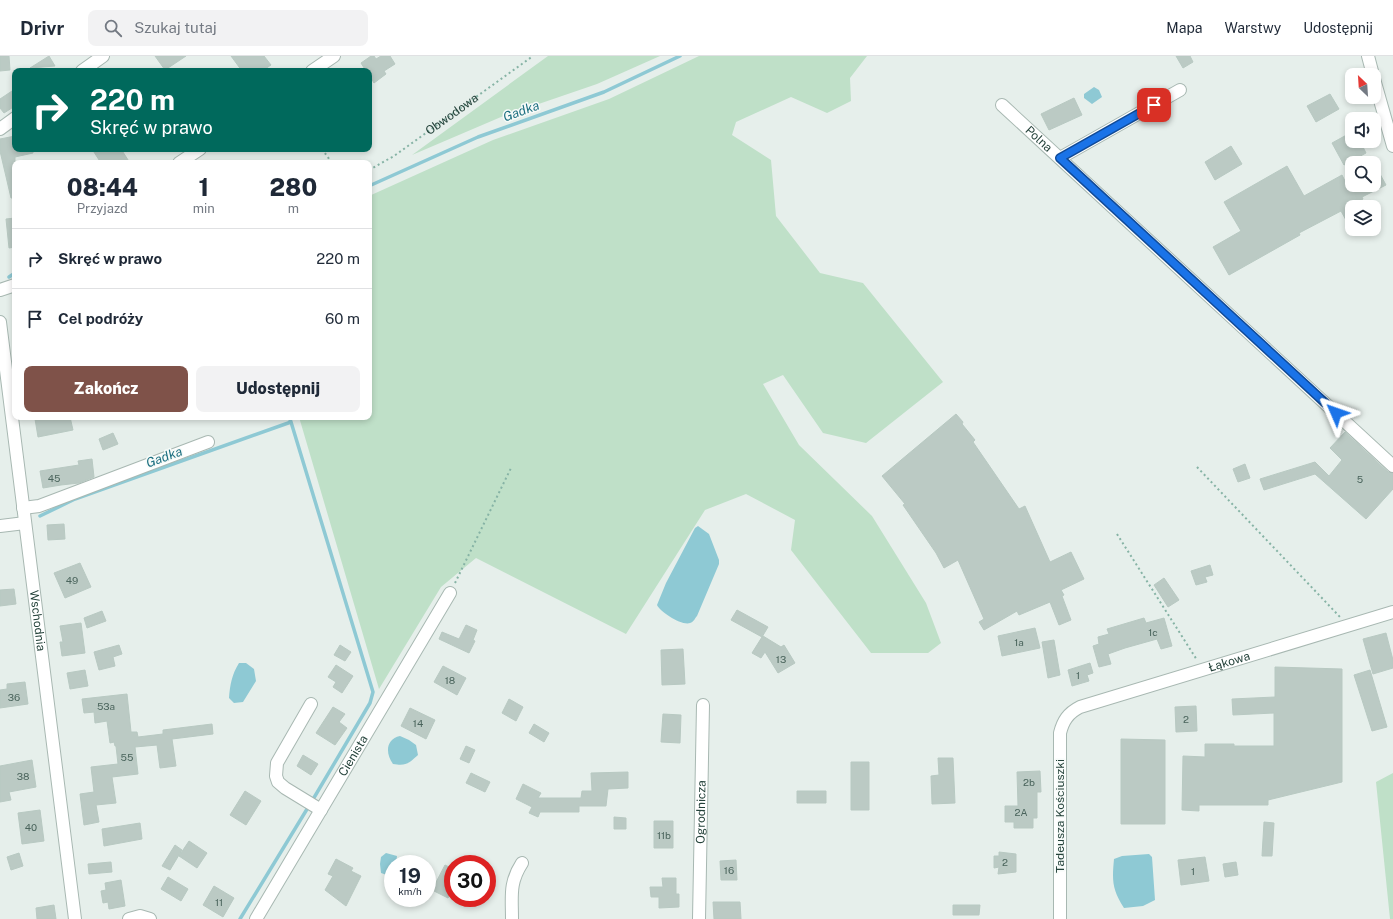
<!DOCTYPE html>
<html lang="pl">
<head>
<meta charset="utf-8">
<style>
  body { margin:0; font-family:"Public Sans",sans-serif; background:#f2f2f3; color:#1f2937; height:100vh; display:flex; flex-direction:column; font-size:15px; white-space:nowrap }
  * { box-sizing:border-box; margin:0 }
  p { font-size:13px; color:#747a83 }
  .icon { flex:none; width:22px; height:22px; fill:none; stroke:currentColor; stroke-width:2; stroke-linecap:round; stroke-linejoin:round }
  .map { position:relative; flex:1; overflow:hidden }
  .side { position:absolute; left:12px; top:104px; width:360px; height:260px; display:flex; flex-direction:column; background:#fff; border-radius:8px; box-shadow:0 2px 6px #0003 }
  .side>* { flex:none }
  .top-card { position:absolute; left:12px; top:12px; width:360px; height:84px; border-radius:8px; box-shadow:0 2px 6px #0003; background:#00695c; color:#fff; overflow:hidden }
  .needle { width:26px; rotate:335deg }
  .buttons { position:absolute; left:1345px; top:12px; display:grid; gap:8px }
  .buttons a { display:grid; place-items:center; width:36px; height:36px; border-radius:8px; background:#fff; box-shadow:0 2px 6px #0003; font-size:20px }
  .speed { position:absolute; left:384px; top:799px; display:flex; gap:8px; font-size:20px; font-weight:700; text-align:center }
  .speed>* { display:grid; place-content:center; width:52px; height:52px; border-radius:50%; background:#fff; box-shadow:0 2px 6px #0003; line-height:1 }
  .speed small { font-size:10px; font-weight:400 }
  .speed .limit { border:6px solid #d22; background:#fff; color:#111 }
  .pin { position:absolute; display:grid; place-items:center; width:34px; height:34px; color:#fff; margin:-17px; border-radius:8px; box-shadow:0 2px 6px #0006 }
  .me { position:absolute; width:44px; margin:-22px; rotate:313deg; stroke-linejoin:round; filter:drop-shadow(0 0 3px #0008) }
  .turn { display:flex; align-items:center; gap:14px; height:84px; padding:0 12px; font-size:18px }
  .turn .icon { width:52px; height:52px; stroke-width:2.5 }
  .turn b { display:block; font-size:28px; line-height:34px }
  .eta { display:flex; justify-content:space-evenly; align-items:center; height:68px; text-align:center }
  .eta b { font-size:24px; font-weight:800; line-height:28px }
  .primary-button { display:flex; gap:8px; margin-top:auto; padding:8px 12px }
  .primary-button a { flex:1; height:46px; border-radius:8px; background:#7f5249; color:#fff; font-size:16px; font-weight:800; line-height:46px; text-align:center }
  .primary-button a+a { background:#f2f2f3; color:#1f2937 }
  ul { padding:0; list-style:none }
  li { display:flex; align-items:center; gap:12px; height:60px; padding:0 12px; border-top:1px solid #e0e1e3 }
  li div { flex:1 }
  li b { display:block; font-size:15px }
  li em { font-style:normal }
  header { display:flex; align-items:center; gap:24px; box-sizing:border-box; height:56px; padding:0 20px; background:#fff; border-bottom:1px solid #e0e1e3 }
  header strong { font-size:19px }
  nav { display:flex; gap:22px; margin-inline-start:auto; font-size:14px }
  .search { width:280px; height:36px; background:#f2f2f3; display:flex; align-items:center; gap:10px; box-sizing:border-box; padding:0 14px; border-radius:8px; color:#747a83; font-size:15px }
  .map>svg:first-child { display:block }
  .green { fill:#bfe0c8 }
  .water { fill:#8ec9d4 }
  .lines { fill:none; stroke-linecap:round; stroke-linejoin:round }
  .stream { stroke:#8ec9d4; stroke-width:3.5 }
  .building { fill:#bbcac4; stroke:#b8c9c2 }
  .minor-casing { stroke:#a8b8b2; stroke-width:14 }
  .tertiary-casing { stroke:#a8b8b2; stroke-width:14 }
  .path { stroke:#86b3a5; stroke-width:2; stroke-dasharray:2 3; stroke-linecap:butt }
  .minor { stroke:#fff; stroke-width:12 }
  .tertiary { stroke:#fff; stroke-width:12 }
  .route-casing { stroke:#114b97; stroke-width:10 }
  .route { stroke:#1a73e8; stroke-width:7 }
  .labels { text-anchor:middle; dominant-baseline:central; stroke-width:3; stroke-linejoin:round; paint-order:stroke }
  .number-label { font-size:10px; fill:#4a645c }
  .street-label { font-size:12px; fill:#24423a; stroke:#f7fbf9 }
  .water-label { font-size:13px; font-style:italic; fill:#1c6f80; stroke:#f7fbf9 }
</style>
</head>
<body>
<header>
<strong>Drivr</strong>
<div class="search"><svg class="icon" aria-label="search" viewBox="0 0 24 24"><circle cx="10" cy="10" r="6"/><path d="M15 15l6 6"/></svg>Szukaj tutaj</div>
<nav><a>Mapa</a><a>Warstwy</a><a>Udostępnij</a></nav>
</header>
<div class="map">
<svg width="1393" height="863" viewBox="0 0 1393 863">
  <rect width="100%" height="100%" fill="#e6efeb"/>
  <path class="green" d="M548 0H660L597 28 501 61 412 99Z
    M699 0H867L850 22 851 45 827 57 791 41 736 66 732 79 771 104 776 160 820 217 863 227 943 326 866 387 823 377 783 319 763 328 799 389 872 460 926 547 941 587 928 597H871L791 494 795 464 746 438 705 454 626 578 476 502 441 531 379 633 299 361H369V140L493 84 609 43Z
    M1393 717V863H1390L1376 726Z"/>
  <path class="water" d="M1094 31 1099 34 1102 41 1092 48 1084 42V38Z
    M698 470 709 478 719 504V508L697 560C695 562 694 566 690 567 682 570 660 556 657 549L666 527 695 472Z
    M239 607H246L254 613 256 625 243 646 234 647 229 642C230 629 232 618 239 607Z
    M400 680 409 684 416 689 418 699C408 708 406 710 393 708 385 697 386 683 400 680Z
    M386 797 397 800 396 808H393V818L390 820 381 817 380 808 381 801Z
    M1149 798 1152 801 1155 844 1143 850 1124 852C1112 833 1112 825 1114 803L1122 800Z"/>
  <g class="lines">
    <path class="stream" d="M369 130 478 81 604 36 680 0
      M9 221 15 217
      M40 460 75 443 291 366 289 361
      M240 863 315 740 370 647 373 636 291 366"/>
  </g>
  <path class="building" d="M0 0H9L10 14 0 15Z
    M49 0 55 10 30 12Z
    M155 0H186L165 14Z
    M231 0H264L271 9 262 15H242Z
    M371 0H374L376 3 381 0H390L395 8 384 15 386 18 374 27 369 19V15H366L361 7Z
    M1176 0H1190L1193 6 1183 12Z
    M15 33V50L4 57 0 52V43Z
    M1330 38 1339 53 1316 66 1307 50Z
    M1074 42 1082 59 1049 74 1041 58Z
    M1352 76V85H1360L1366 97 1344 109 1332 87Z
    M15 80V93H33V97L15 101V142H11L0 95V83Z
    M1231 90 1242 108 1215 124 1205 106Z
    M92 93H121L130 107H101Z
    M1374 107 1386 129 1362 141 1363 143 1352 149V175L1341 155 1299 177 1300 179 1229 219 1213 191 1241 175 1224 146 1287 110 1304 140 1342 119 1347 129H1374Z
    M15 162V191L9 192 6 163Z
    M956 358 963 366 962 368 975 384 973 386 1019 453 1025 450 1050 506 1071 496 1084 523 1061 534 1064 539 1062 540 1071 564 1059 569 1050 546 1019 559 1017 555 984 574 979 566 984 563 958 504 944 512 936 497 903 449 905 448 882 420Z
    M43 361H70L73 374 38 381 35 363Z
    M1345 376 1388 416 1393 417V433L1366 463 1315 418 1264 434 1260 423 1315 406 1329 420 1342 404 1330 392Z
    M113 377 118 388 103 394 99 383Z
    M92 403 94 421 79 427 61 429V428V429L43 432 40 415 79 409 78 405Z
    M1245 408 1250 422 1238 426 1233 413Z
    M64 468 65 483 48 484 47 469Z
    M80 507 91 531 65 542 54 517Z
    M1210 509 1213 519 1205 521 1207 526 1196 529 1191 515Z
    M1164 522 1179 544 1168 551 1154 529Z
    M14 533 16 548 0 550V534Z
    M737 554 768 571 762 581 763 580 781 591 784 589 795 607 778 617 765 596 761 602 752 597 762 581 731 564Z
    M102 555 106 565 87 572 84 562Z
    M1144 562 1146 567 1164 562 1172 590 1161 593 1157 583 1125 592 1108 598 1111 608 1099 611 1093 590 1099 588 1098 581 1109 578 1107 573Z
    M81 567 85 597 62 600 60 586H63L60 570Z
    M466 569 477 574 473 584 475 585 469 597 439 583 442 576 459 583Z
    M1035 572 1040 592 1002 600 998 580Z
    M1386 577 1393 604V612L1373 618 1363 583Z
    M1054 584 1060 619 1048 622 1042 586Z
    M119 589 122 598 113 601 115 610 99 614 94 596Z
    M340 589 351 596 345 605 334 599Z
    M683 593 685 628 662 629 661 594Z
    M1090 607 1093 617 1087 619 1089 625 1072 630 1068 614Z
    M336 609 353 620 342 637 333 631 336 626 328 621Z
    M443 610 466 622 457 639 434 626Z
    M1275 611 1342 613V726L1268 744V749H1199V755L1182 754 1183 700 1205 701V688H1234V690H1274V657L1233 659 1232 643 1275 641Z
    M85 614 88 630 70 633 67 617Z
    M1370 614 1387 671 1372 675 1354 619Z
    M25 626 28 648 0 652V634L7 633V628Z
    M127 638 131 676H137L138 681 163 678V674L212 668 213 678 172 683 176 710 160 712 157 689 135 691 138 718 112 721 116 747 96 749 99 766 84 769 80 738 94 736 91 711 118 708 116 690H115L114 686 110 687 107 665 95 667 94 656 84 657 82 643Z
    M509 643 523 651 516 665 502 657Z
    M1196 650 1197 675 1176 676 1175 651Z
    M333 651 345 658 339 666 347 672 335 689 316 677Z
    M410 652 435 664 426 683 401 670Z
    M663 658 681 659 680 687 661 686Z
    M534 668 549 677 544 686 529 677Z
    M1121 683 1165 684V768H1121Z
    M466 690 475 694 469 707 460 703Z
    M303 699 318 708 311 719 297 710Z
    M938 702H953L955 747 932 748 931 720 939 719Z
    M32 704 36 731 9 736 11 744 0 746V710Z
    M851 706H869V754H851Z
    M1040 715 1041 736H1037V762H1033V772H1014V766H1005V750H1018L1017 716Z
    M628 716V732L608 733 606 750H579V756H540L538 761 529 757 532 751 516 743 523 728 541 737 538 742H581L582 735H592L591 717Z
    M471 717 490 726 485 736 466 727Z
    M245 735 261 745 246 769 230 759Z
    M797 735H826V747H797Z
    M40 754 44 785 22 788 18 757Z
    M614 761 626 762V773H614Z
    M654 765H673V792H654Z
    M1264 766 1274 767 1272 800H1262Z
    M140 767 142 783 104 790 102 773Z
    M189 785 207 797 197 812 179 800Z
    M175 789 182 794 170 814 162 810Z
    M999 796 1016 798V816L998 818 999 811 994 812V800H999Z
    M19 797 23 810 11 814 7 801Z
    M1205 801 1209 825 1181 829 1178 804Z
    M336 803 353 812 351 815 361 820 346 850 325 834 333 820 328 818Z
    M736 804 737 824H721L720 805Z
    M111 806 112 816 89 818 88 808Z
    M1236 806 1238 819 1225 821 1223 808Z
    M445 809 453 813V832L448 842 432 834Z
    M168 821 188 833 181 845 161 833Z
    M662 822H676V838H679V851L659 852V841H651L650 831H663Z
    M121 824 125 850 109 853 108 846 103 847 101 835 106 834 105 827Z
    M214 830 234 842 223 861 203 849Z
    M713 846H740L741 863H714Z
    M54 849 56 863H37L36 852Z
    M953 849H980L979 859H953Z"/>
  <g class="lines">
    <g class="minor-casing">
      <g id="minor">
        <path d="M1368 0 1373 19"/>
        <path d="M82 15 103 0"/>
        <path d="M312 15 334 0"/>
        <path d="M1374 23 1393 90"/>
        <path id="s2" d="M1002 49 1393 410"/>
        <path d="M0 73 15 62"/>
        <path d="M1060 102 1180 34"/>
        <path d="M179 107 200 93"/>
        <path d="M0 234 15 229"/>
        <path d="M23 452 39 450 208 386"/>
        <path d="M0 470 25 467"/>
        <path d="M311 648 277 707 276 720 278 726 285 732 321 754"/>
        <path d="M129 863 140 860 150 863"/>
        <path id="s3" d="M256 863 450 537"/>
        <path d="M512 863C512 840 509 827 522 807"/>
        <path id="s4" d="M699 863 703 649"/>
        <path id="s5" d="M1060 863V677C1063 665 1068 657 1080 651L1393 556"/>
      </g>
    </g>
    <g class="tertiary-casing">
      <g id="tertiary">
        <path id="s6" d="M0 266 75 863"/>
      </g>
    </g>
    <g class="path">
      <path d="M322 93 332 107"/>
      <path id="s1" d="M369 114 394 100 533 0"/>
      <path d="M1197 411 1340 561"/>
      <path d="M1117 478 1197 604"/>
      <path d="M455 527 511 412"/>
    </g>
    <use href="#minor" class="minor"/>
    <use href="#tertiary" class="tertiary"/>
  </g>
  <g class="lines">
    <g class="route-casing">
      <path id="route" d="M1154 49 1060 102 1336 357"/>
    </g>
    <use href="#route" class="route"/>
  </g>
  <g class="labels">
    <g class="number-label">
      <text x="54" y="422">45</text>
      <text x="1360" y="423">5</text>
      <text x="72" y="524">49</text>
      <text x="1153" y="576">1c</text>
      <text x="1019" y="586">1a</text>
      <text x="781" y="603">13</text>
      <text x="1078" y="619">1</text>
      <text x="450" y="624">18</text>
      <text x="14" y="641">36</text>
      <text x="106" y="650">53a</text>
      <text x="1186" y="663">2</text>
      <text x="418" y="667">14</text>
      <text x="127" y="701">55</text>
      <text x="23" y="720">38</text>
      <text x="1029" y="726">2b</text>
      <text x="1021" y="756">2A</text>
      <text x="31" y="771">40</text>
      <text x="664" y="779">11b</text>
      <text x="1005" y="806">2</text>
      <text x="729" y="814">16</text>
      <text x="1193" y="815">1</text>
      <text x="219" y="846">11</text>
    </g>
    <g class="street-label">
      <text stroke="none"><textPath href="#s1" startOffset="100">Obwodowa</textPath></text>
      <text stroke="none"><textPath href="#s2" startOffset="50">Polna</textPath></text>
      <text stroke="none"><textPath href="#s6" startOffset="301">Wschodnia</textPath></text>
      <text stroke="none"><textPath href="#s5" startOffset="376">Łąkowa</textPath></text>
      <text stroke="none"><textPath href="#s3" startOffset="190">Cienista</textPath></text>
      <text stroke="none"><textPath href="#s4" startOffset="107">Ogrodnicza</textPath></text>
      <text transform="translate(1060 760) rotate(-90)">Tadeusza Kościuszki</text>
    </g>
    <g class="water-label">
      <text transform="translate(521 55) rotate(-20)">Gadka</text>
      <text transform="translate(164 401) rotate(-20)">Gadka</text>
    </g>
  </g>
</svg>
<div class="buttons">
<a><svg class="needle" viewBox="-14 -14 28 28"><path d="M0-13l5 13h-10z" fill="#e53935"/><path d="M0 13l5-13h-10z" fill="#747a83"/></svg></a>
<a><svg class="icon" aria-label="sound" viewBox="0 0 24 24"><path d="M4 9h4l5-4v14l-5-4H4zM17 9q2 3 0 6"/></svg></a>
<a><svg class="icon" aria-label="search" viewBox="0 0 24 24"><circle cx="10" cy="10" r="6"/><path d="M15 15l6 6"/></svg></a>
<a><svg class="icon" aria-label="layers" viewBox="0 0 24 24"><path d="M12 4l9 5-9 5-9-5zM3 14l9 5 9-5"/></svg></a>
</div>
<div class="speed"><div>19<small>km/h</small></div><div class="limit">30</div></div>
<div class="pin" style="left:1154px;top:49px;background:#d93025"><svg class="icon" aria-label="arrive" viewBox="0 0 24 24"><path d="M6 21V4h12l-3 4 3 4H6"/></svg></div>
<svg class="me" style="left:1336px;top:357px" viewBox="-20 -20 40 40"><path d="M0-17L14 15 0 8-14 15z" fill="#1a73e8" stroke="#fff" stroke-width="4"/></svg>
<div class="top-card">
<div class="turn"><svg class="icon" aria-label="right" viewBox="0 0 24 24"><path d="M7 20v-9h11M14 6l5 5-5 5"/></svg><div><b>220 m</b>Skręć w prawo</div></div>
</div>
<section class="side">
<div class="eta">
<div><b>08:44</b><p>Przyjazd</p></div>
<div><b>1</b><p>min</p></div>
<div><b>280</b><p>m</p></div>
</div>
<ul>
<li><svg class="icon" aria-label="right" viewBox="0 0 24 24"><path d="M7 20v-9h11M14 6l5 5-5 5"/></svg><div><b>Skręć w prawo</b></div><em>220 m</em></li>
<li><svg class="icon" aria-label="arrive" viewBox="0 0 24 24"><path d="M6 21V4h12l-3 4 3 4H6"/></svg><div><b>Cel podróży</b></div><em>60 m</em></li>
</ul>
<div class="primary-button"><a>Zakończ</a><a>Udostępnij</a></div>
</section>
</div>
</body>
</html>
